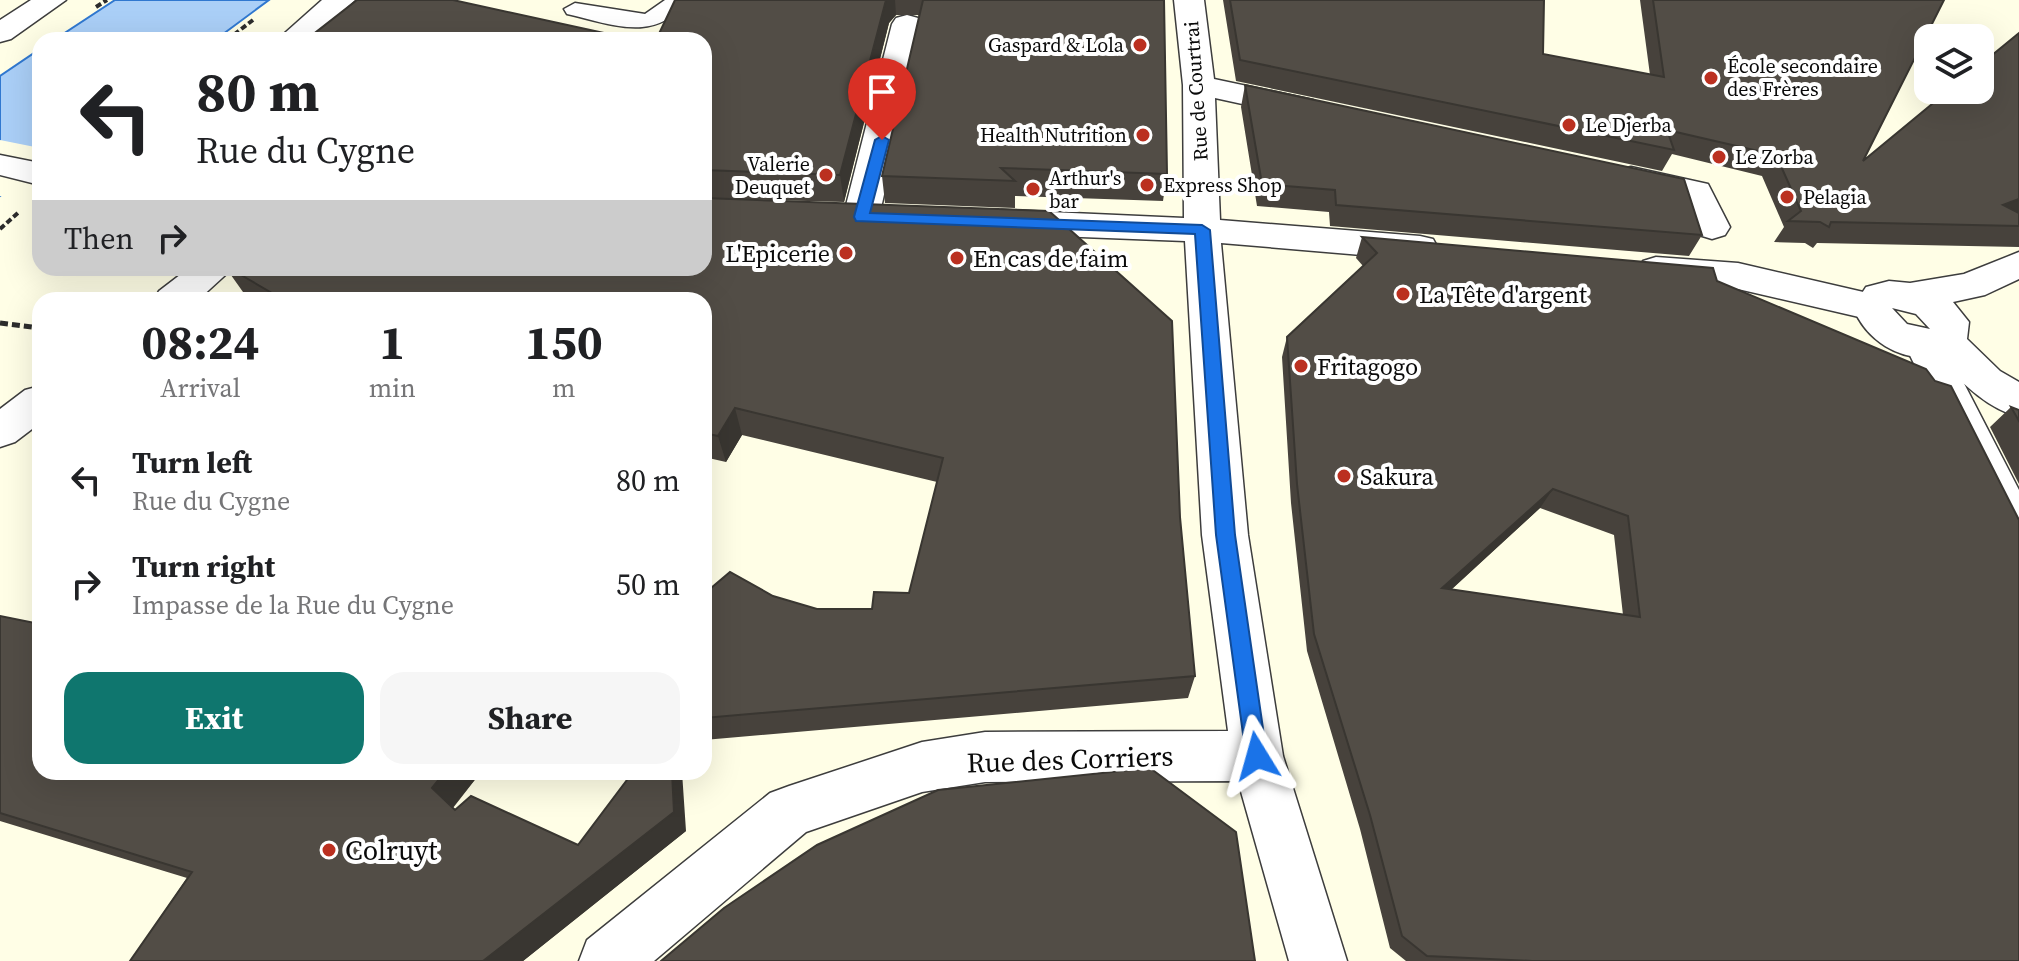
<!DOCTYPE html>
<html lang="en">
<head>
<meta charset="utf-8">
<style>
  body { margin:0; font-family:"Source Serif 4",serif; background:#f6f6f6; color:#202124; height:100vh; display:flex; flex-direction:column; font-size:30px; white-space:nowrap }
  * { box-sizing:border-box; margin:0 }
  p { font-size:26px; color:#757577 }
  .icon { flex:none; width:44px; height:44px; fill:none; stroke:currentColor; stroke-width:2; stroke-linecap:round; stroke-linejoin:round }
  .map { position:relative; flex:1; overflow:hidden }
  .sheet { position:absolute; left:32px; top:292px; width:680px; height:488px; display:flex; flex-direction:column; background:#fff; border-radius:24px; box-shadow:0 8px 32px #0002 }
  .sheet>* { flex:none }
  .top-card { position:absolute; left:32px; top:32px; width:680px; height:244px; border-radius:24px; box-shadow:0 8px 32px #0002; background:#fff; color:#202124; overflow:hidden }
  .fabs { position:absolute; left:1914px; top:24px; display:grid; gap:16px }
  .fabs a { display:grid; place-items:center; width:80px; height:80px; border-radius:16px; background:#fff; box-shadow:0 8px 32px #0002; font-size:40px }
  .pin { position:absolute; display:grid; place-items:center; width:68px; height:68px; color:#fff; margin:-82px -34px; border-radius:50% 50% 50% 0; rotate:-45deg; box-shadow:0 0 8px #0007 }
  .pin .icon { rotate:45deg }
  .me { position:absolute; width:88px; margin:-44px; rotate:352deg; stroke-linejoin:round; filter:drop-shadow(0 0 6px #0008) }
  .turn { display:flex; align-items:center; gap:28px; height:168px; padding:0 32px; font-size:36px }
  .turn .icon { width:104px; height:104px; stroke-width:2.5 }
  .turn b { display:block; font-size:56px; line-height:68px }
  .then { display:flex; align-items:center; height:76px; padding:0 32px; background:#0003; gap:16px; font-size:30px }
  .eta { display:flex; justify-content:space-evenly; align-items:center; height:136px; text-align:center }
  .eta b { font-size:48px; font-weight:700; line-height:56px }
  .primary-button { display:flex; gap:16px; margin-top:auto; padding:16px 32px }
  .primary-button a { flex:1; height:92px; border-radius:24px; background:#0f766e; color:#fff; font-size:32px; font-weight:700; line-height:92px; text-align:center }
  .primary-button a+a { background:#f6f6f6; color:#202124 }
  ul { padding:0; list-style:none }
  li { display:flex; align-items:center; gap:24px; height:104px; padding:0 32px }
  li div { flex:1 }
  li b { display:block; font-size:30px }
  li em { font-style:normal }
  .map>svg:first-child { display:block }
  .water { fill:#aacff7; stroke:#3078d0; stroke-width:2 }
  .pier { fill:#fffee6 }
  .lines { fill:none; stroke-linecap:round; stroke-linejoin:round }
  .service-casing { stroke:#3d3d3d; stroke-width:3 }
  .minor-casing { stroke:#3d3d3d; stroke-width:3 }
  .tertiary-casing { stroke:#3d3d3d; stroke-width:3 }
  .path-far1 { stroke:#2c2c2c; stroke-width:4; stroke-dasharray:6 3; stroke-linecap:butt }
  .path { stroke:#2c2c2c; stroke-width:5; stroke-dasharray:8 4; stroke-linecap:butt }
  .service { fill:#fff; fill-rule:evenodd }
  .minor { fill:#fff; fill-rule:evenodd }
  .tertiary { fill:#fff; fill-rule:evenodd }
  .wall { fill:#47423c; fill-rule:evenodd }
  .shaded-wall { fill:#393631 }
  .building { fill:#524d46; stroke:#393631; stroke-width:2; fill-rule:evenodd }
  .route { fill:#1a73e8; stroke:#114b97; stroke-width:2 }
  .poi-dot { fill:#bb3020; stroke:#fff; stroke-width:3 }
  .labels { text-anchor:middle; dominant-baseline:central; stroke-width:8; stroke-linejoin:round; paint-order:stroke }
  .far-poi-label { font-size:20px; fill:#0a0a0a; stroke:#fff; text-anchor:start }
  .far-street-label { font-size:20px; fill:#0a0a0a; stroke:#fff }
  .poi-label { font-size:24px; fill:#0a0a0a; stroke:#fff; text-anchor:start }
  .near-street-label { font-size:28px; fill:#0a0a0a; stroke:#fff }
  .near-poi-label { font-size:28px; fill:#0a0a0a; stroke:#fff; text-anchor:start }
</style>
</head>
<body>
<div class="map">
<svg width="2019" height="961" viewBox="0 0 2019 961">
  <rect width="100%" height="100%" fill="#fffee6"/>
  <path class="water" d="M115 0H269L215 40H54Z
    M40 49V167L0 196V76Z"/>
  <path class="pier" d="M0 140 40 148V172L5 197 0 196Z"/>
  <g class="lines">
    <g class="service-casing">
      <path id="service" d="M665 0H687C656 44 611 24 567 14L564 9 575 3 645 14Z"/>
    </g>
    <g class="minor-casing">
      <path id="minor" d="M31 0H66L11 39 0 42V20Z
        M322 0H355L310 40H277Z
        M1174 0H1204L1214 79 1313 100 1318 107 1313 114 1302 117 1215 98 1220 220 1420 236 1433 239 1438 248 1433 257 1420 260 1221 243 1248 535 1283 756 1347 961H1289L1238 781 985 782 922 792 806 832 654 961H579L587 940 770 793 789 786 922 742 985 732 1228 731 1202 535 1185 241 1002 234 989 230 984 222 989 214 1002 210 1184 218 1183 85Z
        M907 15 918 18 922 24 879 217 874 225 861 228 848 225 843 217 892 24 896 18Z
        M0 155 40 163V185L0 175Z
        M1631 167 1708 184 1730 227 1725 235 1712 239 1699 235 1682 200 1619 186 1614 178 1619 170Z
        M1656 257 1738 263 1872 294 1886 298 1891 307 1886 316 1872 320 1738 289 1643 279 1637 270 1643 261Z
        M189 268H233L198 300H154L159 291Z
        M1924 329 1938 333 2019 490V554L2003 548 1904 343 1910 333Z
        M40 386V423L15 442 0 447V409L25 390Z"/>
    </g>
    <g class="tertiary-casing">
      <path id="tertiary" d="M2019 252V279L1985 295 1953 302 1969 322 1967 339 2000 371 2019 382V417C1984 407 1961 381 1936 356 1900 363 1865 339 1853 307L1866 287 1889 281 1910 283 1964 274ZM1892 308 1916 314 1930 329 1907 324Z"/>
    </g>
    <path class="path-far1" d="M96 7 107 0
      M227 40 253 20
      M0 229 20 211"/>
    <path class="path" d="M0 323 40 328"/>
    <use href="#service" class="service"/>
    <use href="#minor" class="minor"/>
    <use href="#tertiary" class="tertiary"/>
  </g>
  <path class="wall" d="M675 0H1164L1167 174 1163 201 1015 196V208L885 203 882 176 919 16 918 15H896L889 23 844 202 704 198V40Z
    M1223 0H1544L1543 54 1650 75 1640 0H1944L1863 161 2019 33V247L1817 243 1813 248 1805 243 1774 242 1784 227 1762 176 1672 154 1662 171 1236 81Z
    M1245 85 1702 235 1689 256 1330 226 1329 212 1257 206 1241 107Z
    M1362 237 1717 281 2019 961H1406L1390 948 1360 829 1307 651 1291 503 1282 357 1287 337 1363 266 1356 258ZM1540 508 1614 535 1623 615 1451 590Z
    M226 268H704L1180 517 1195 676 1188 698 704 740V594L773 596 817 609H872L909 593 937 482 742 435 726 462 704 457V300H257L243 292Z
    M2011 407 2019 410V484L1990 427Z
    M0 616 40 772H481L453 808 455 810 578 845 686 831 523 961H130L187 878 0 821Z"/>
  <path class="shaded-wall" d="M886 0H895L896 15 889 23 844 202 840 175Z
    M2019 199V213L2003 205Z
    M735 408 742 435 726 462 718 436Z
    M1553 489 1540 508 1432 607 1442 588Z
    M445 772H481L452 808 432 788Z
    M672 772H682L686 831 523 961H483Z"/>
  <path class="building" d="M357 0H453L636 40H312L311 36Z
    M675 0H886L840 175 704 170V40H656Z
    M923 0H1164L1167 174 1001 168 1015 181 882 176Z
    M1230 0H1544L1543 54 1664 77 1653 0H1944L1863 161 1949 90H1980V65L2019 33V199L2003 205 2019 213V226L1831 222 1829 227 1820 222 1788 221 1801 211 1776 155 1667 130 1674 150 1240 60Z
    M1245 85 1684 179 1702 235 1336 205 1335 190 1262 184Z
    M704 198 1049 211 1172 321 1180 517 1195 676 704 718V594L730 572 773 596 817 609H872L874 592 909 593 943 458 735 408 718 436 704 433V300H284L229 268H704Z
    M1362 237 1713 268 1717 281 1926 369 1935 381 1951 386 2019 520V961H1532L1427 956 1402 936 1370 815 1314 634 1297 484 1287 337 1377 253ZM1553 489 1628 516 1640 617 1442 588Z
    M2011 407 2019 410V421Z
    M0 616 40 624V772H445L432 788 455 810 471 796 578 845 633 772H672L674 812 483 961H130L192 872 0 813Z
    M1150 768 1236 832 1255 961H661L724 908 817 845 938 790Z"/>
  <path class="route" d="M882 136 889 140 870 213 1202 225 1210 230 1235 535 1267 756 1264 763 1257 766 1249 763 1246 756 1216 535 1195 234 856 221 854 217 875 140Z"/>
  <g class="poi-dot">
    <circle cx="1140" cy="45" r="8"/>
    <circle cx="1711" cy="78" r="8"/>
    <circle cx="1569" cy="125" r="8"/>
    <circle cx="1143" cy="135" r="8"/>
    <circle cx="1719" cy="157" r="8"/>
    <circle cx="826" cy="175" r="8"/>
    <circle cx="1147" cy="185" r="8"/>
    <circle cx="1033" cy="189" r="8"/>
    <circle cx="1787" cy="197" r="8"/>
    <circle cx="846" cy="253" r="8"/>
    <circle cx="957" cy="258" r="8"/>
    <circle cx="1403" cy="294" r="8"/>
    <circle cx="1301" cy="366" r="8"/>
    <circle cx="1344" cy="476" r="8"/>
    <circle cx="329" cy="850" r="8"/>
  </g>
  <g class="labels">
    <g class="far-poi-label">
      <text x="1124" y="45" text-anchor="end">Gaspard &amp; Lola</text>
      <text x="1727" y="66">École secondaire<tspan x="1727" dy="23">des Frères</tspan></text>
      <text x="1585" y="125">Le Djerba</text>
      <text x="1127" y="135" text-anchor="end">Health Nutrition</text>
      <text x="1735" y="157">Le Zorba</text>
      <text x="810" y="164" text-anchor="end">Valerie<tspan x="810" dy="23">Deuquet</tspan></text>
      <text x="1049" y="178">Arthur's<tspan x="1049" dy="23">bar</tspan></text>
      <text x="1163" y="185">Express Shop</text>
      <text x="1803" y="197">Pelagia</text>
    </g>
    <g class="far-street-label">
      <text transform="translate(1196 91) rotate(-94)">Rue de Courtrai</text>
    </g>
    <g class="poi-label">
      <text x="830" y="253" text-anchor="end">L'Epicerie</text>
      <text x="973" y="258">En cas de faim</text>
      <text x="1419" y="294">La Tête d'argent</text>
      <text x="1317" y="366">Fritagogo</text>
      <text x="1360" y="476">Sakura</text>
    </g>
    <g class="near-street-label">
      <text transform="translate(1070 759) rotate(-2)">Rue des Corriers</text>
    </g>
    <g class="near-poi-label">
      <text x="345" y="850">Colruyt</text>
    </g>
  </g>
</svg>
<div class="fabs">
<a><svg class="icon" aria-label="layers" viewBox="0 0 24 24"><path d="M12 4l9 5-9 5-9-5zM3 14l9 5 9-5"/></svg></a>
</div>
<div class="pin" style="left:882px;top:140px;background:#d93025"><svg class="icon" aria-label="arrive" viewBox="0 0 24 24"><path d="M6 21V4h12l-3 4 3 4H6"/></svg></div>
<svg class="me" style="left:1257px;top:756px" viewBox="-20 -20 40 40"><path d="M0-17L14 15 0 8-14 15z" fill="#1a73e8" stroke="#fff" stroke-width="4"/></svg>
<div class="top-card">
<div class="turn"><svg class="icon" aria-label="left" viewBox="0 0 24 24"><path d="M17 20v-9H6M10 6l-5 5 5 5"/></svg><div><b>80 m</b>Rue du Cygne</div></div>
<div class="then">Then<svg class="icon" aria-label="right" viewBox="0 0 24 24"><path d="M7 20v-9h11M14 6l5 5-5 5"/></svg></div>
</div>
<section class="sheet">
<div class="eta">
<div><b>08:24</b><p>Arrival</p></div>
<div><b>1</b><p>min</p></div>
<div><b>150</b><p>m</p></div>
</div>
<ul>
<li><svg class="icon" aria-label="left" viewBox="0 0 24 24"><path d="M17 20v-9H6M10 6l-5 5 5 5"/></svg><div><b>Turn left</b><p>Rue du Cygne</p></div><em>80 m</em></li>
<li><svg class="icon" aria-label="right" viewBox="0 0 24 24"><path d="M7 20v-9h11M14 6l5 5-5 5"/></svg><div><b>Turn right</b><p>Impasse de la Rue du Cygne</p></div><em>50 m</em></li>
</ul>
<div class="primary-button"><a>Exit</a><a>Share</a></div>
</section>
</div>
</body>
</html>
